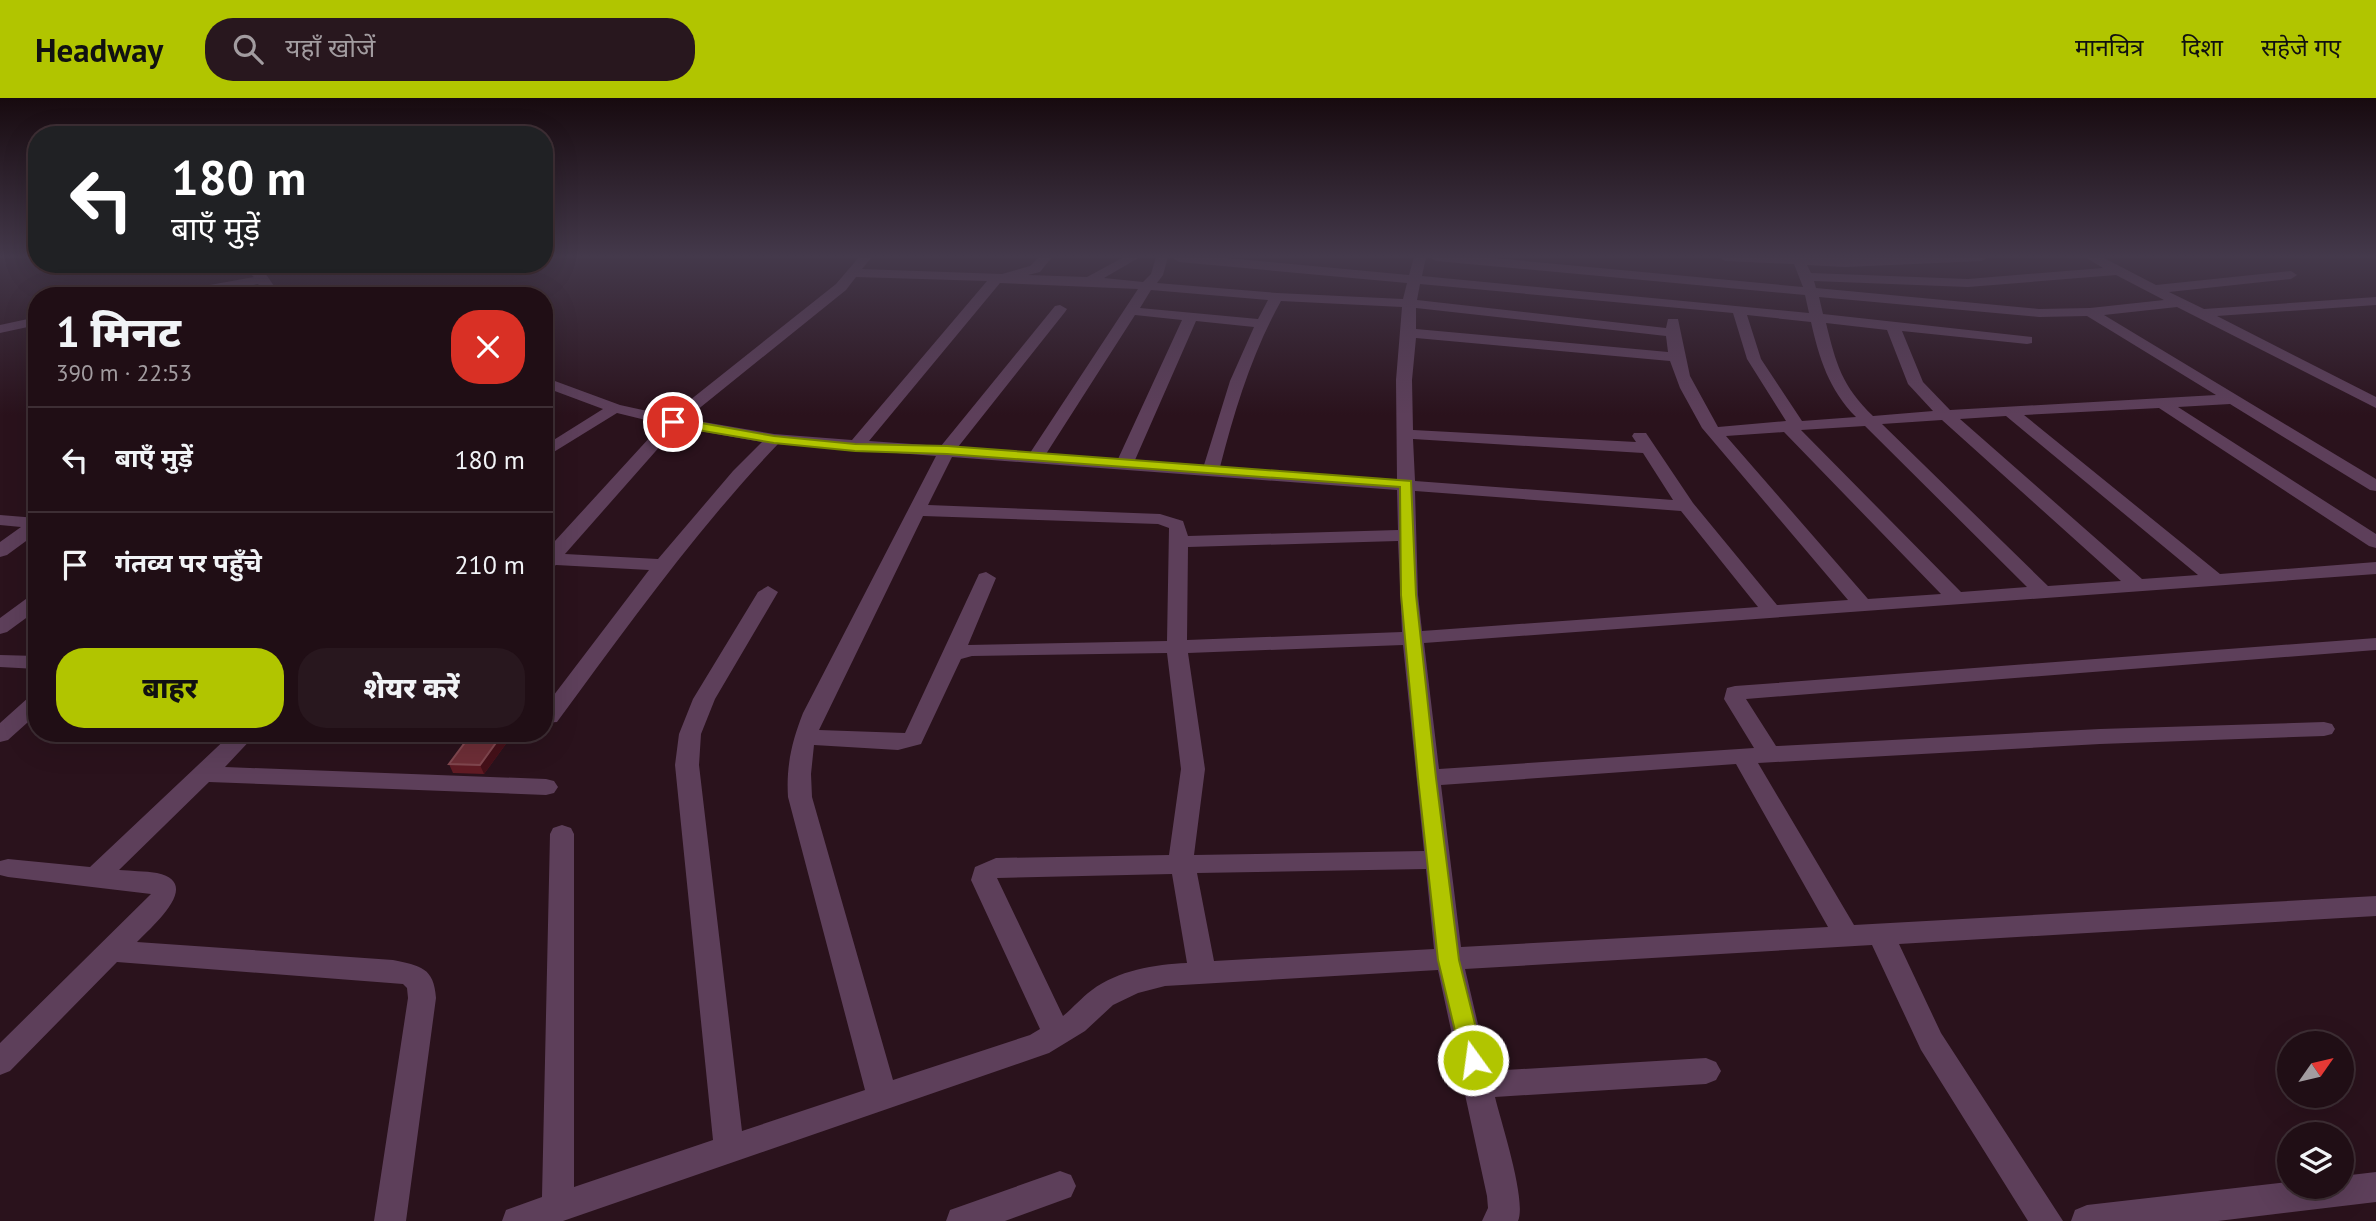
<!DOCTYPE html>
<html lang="hi">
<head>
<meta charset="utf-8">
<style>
  body { margin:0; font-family:"PT Sans","Noto Sans Devanagari",sans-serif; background:#28171e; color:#f1f3f6; height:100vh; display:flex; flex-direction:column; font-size:26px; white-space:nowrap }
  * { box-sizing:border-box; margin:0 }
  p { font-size:23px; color:#a29ca0 }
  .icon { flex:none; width:38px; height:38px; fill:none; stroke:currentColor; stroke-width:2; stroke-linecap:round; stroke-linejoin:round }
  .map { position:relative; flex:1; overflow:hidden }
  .details { position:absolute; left:28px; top:189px; width:525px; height:455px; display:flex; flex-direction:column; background:#200e15; border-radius:28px; box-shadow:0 7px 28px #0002,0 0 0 2px #3d2e34 }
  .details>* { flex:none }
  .hud { position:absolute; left:28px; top:28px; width:525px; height:147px; border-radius:28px; box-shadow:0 7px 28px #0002,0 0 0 2px #3d2e34; background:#202124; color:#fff; overflow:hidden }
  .needle { width:46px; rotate:56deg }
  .fabs { position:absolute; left:2277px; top:933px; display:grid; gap:14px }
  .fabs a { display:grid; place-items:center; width:77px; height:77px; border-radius:50%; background:#200e15; box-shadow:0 7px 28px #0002,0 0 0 2px #3d2e34; font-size:35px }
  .pin { position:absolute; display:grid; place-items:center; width:60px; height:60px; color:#fff; margin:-30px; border:4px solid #fff; border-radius:50%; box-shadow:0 2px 7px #0007 }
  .me { position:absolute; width:77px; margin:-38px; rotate:346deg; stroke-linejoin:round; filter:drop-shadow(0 0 5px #0008) }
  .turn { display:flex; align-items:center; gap:24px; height:147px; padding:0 28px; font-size:32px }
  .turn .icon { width:91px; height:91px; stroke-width:2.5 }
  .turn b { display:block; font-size:49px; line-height:60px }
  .round { display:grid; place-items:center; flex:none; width:74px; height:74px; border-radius:28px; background:#28171e }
  .head { display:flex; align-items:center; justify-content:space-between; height:119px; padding:0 28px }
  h1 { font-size:42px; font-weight:800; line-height:52px }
  .action { display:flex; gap:14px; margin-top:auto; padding:14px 28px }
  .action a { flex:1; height:80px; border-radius:28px; background:#b1c500; color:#111; font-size:28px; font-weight:800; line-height:80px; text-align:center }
  .action a+a { background:#28171e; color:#f1f3f6 }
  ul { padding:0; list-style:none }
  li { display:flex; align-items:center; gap:21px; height:105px; padding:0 28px; border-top:2px solid #3d2e34 }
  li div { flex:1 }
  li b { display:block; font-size:26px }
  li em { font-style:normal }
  header { display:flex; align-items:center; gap:42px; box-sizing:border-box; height:98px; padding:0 35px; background:#b1c500; color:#111 }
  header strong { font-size:33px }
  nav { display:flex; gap:38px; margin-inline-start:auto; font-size:24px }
  .search { width:490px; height:63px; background:#28171e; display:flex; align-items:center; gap:18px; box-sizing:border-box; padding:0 24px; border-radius:28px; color:#a29ca0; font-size:26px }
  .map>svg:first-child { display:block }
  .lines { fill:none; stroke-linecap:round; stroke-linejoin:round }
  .minor { fill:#5d3f5a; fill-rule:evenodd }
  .wall { fill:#601b24 }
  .shaded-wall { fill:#451019 }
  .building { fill:#6e2e37; stroke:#80474f; stroke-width:2 }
  .route { fill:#b1c500; stroke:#738000; stroke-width:2 }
</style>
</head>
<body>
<header>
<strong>Headway</strong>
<div class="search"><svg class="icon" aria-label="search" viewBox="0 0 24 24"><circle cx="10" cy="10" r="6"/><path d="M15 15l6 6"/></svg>यहाँ खोजें</div>
<nav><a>मानचित्र</a><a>दिशा</a><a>सहेजे गए</a></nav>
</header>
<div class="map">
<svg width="2376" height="1123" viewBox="0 0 2376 1123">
  <rect width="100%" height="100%" fill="#2a121c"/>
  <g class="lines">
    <path class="minor" d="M859 159H872L862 171 1002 176 1030 168 1039 159H1052L1040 174 1028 177 1087 179 1124 159H1140L1104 180 1143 184 1151 176 1156 159H1168L1163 177 1157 185 1277 195 1403 201 1407 185 1179 164 1173 160 1215 159 1409 177 1414 159H1426L1422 178 1809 215 1805 197 1436 163 1430 159H1482L1803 189 1794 166 1725 163 1719 159H1988L1982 163 1845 169 1807 167 1811 175 1968 181 2103 170 2085 159H2102L2156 187 2291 173 2297 177 2291 181 2169 194 2204 211 2376 199V207L2217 218 2376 299V310L2177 209 2104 217 2376 381V393L2370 392 2230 306 2178 309 2376 436V450L2369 448 2159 310 2024 317 2220 476 2376 464V476L1424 545 1439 671 1754 650 1724 601 1727 590 1735 588 2376 540V552L1746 601 1776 648 2100 631 2324 624 2332 626 2335 631 2332 636 2324 638 2100 646 1758 665 1854 827 2376 798V818L1899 846 1941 935 2063 1123H2028L1921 952 1872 847 1465 871 1489 973 1706 960 1716 964 1721 973 1716 982 1706 986 1495 999C1501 1024 1527 1103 1518 1123H1482L1488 1110 1487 1098 1438 872 1165 888 1138 895 1113 907 1085 933 1049 955 563 1123H502L506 1112 542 1099 550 736 553 730 562 727 571 730 574 736V1089L713 1042 675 667 679 636 693 601 758 494 768 488 778 494 715 601 701 636 699 667 742 1033 865 992 788 699C786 668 792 643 803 615L936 358 778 346C696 432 627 529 557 624L544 625V610L649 472 556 467 545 474 544 455 662 326 617 315 544 360V348L603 311 544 289V279L620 307 670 318 836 186ZM2116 177 2164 202 2090 210 2039 211 1816 190 1814 183 1968 189ZM856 179 987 183 852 342 774 336 686 321 846 192ZM1000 185 1138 191 1030 355 958 349 1065 214 1067 211 1060 207 1055 208 941 348 869 343ZM1420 186 1733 215 1747 261 1786 323 1718 329 1690 278 1678 221H1668L1666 230 1417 202ZM1151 192 1268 202 1258 221 1140 210ZM1819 199 2039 219 2087 218 2216 297 1950 312 1923 284 1902 233 2027 246 2032 245V239L1823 216ZM1281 203 1402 209 1396 282 1397 382 1220 369C1235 311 1252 255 1281 203ZM1416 210 1666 238 1668 254 1416 231ZM1135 217 1182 222 1118 361 1046 356ZM1747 217 1811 224C1819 260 1829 292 1856 319L1802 323 1761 261ZM1196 223 1254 229 1230 283 1204 367 1135 362ZM1826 225 1887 232 1908 286 1933 313 1873 318C1842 288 1836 266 1826 225ZM1416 240 1670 263 1680 290 1702 330 1848 502 1777 507 1693 405 1646 335H1634L1632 338 1636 344 1413 332 1412 282ZM2006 318 2198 477 2142 481 1960 321ZM1942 322 2121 483 2048 488 1882 326ZM1865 328 2027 489 1961 494 1801 332ZM677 329 762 344 733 373 658 461 565 456ZM1784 334 1941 496 1868 501 1726 338ZM1413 341 1643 355 1673 402 1415 383ZM952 359 1397 392 1398 432 1188 438 1183 423 1160 416 928 407ZM1415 393 1681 413 1758 509 1422 533 1418 497ZM923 418 1158 426 1169 430 1167 543 968 547 996 480 986 474 979 476 905 635 819 632ZM1398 443 1402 534 1187 542 1188 449ZM1403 547 1424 753 1194 757 1205 671 1188 555ZM1167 555 1181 671 1169 757 996 760 975 769 971 782 1040 931 1030 937 893 982 812 699 811 676 814 647 898 652 921 646 961 561 972 558ZM1736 666 1828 829 1461 849 1441 687ZM1426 771 1434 851 1214 863 1197 775ZM1172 776 1187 865C1155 866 1117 873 1092 892 1081 900 1073 910 1063 918L997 780Z
      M238 166C267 166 265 179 282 198H267L258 186 194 198H164L171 194 254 179Z
      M37 219V227L0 235V227Z
      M0 417 37 420V435L7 457 0 459V444L21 429 0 427Z
      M37 496V512L7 534 0 536V520L30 498Z
      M0 557 37 558V571L0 569Z
      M37 597V616L8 642 0 644V625L29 599Z
      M232 635H257L225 669 546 681 554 683 558 689 554 695 546 697 209 684 119 772C131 773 145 773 157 775 204 785 151 829 137 844L393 862C420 868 434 869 436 900L406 1123H374L408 900 407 890 403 886 117 864 10 973 0 977V945L151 796 8 779 0 777V763L8 761 90 769Z
      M1060 1073 1071 1077 1076 1088 1071 1099 1005 1123H946L950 1112Z
      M2376 1074V1104L2218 1123H2071L2075 1112 2087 1107 2289 1084V1088H2342V1078Z"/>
  </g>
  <path class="wall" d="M508 643 484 676 453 675 449 666Z"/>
  <path class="shaded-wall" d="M503 635H505L508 643 484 676 480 667Z"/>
  <path class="building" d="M472 635H503L480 667 449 666Z"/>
  <linearGradient id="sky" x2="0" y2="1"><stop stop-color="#170a0f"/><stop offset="0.5" stop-color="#44394b"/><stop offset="1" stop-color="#44394b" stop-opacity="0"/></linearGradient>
  <rect width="2376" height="317" fill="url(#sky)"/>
  <path class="route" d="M673 320 774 338 855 346 947 348 1411 383 1416 497 1436 680 1459 862 1484 962 1481 969 1473 971 1465 969 1462 962 1438 862 1418 680 1401 497 1400 389 947 356 855 353 774 345 668 327V322Z"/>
</svg>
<div class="fabs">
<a><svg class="needle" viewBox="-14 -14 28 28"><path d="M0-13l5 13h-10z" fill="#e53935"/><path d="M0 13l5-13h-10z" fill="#a29ca0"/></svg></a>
<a><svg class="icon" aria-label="layers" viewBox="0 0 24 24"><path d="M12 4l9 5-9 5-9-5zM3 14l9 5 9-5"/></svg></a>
</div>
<div class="pin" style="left:673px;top:324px;background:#d93025"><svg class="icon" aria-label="arrive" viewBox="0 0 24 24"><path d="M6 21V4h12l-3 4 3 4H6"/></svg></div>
<svg class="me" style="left:1473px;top:962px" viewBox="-20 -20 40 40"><circle r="17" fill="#b1c500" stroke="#fff" stroke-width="3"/><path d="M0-11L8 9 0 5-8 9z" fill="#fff"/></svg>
<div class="hud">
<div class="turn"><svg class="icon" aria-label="left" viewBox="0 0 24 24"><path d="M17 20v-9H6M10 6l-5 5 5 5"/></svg><div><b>180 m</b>बाएँ मुड़ें</div></div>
</div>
<section class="details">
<div class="head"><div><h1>1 मिनट</h1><p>390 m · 22:53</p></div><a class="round" style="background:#d93025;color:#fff"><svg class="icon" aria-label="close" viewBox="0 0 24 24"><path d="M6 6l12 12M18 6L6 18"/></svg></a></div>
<ul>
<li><svg class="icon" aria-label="left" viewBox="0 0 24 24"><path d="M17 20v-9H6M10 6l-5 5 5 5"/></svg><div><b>बाएँ मुड़ें</b></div><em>180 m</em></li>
<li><svg class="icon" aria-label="arrive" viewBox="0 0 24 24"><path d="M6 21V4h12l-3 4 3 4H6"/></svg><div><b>गंतव्य पर पहुँचे</b></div><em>210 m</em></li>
</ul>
<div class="action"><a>बाहर</a><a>शेयर करें</a></div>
</section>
</div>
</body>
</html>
